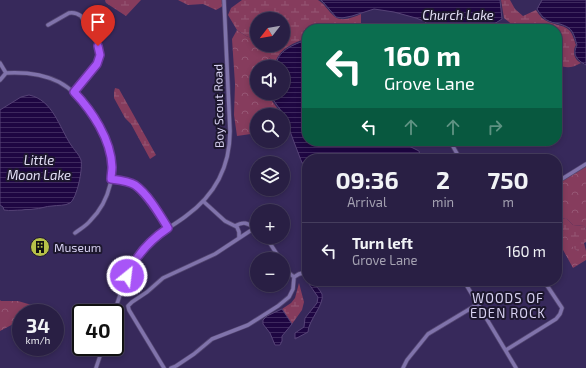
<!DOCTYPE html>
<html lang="en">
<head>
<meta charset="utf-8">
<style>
  body { margin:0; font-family:"Exo 2",sans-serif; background:#352c4f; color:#f1f3f6; height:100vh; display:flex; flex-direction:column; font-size:15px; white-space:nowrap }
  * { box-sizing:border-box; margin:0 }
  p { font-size:13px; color:#a5a2b2 }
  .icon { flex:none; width:22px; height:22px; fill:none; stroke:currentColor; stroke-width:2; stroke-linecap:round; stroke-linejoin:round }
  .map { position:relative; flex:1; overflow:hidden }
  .details { position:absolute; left:302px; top:154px; width:260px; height:132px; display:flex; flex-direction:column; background:#291f44; border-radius:16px; box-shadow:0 2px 6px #0003,0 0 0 1px #453d5d }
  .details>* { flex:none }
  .banner { position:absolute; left:302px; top:24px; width:260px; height:122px; border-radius:16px; box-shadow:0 2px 6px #0003,0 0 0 1px #453d5d; background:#0b6e4f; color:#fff; overflow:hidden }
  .needle { width:26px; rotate:239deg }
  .buttons { position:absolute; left:250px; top:12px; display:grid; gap:8px }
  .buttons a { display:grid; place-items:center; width:40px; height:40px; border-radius:50%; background:#291f44; box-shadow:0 2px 6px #0003,0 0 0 1px #453d5d; font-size:20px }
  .speed { position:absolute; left:12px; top:304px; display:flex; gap:8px; font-size:20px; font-weight:700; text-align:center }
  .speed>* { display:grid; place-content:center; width:52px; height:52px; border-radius:50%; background:#291f44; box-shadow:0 2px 6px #0003,0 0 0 1px #453d5d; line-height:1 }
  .speed small { font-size:10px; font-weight:400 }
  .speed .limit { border:2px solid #111; border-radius:6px; background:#fff; color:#111 }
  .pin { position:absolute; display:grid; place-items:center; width:34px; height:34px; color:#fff; margin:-41px -17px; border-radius:50% 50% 50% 0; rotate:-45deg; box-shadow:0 0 4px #0007 }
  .pin .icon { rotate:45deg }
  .me { position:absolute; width:44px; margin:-22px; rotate:29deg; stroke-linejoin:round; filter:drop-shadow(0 0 3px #0008) }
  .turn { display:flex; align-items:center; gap:14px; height:84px; padding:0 16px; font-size:18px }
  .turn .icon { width:52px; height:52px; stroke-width:2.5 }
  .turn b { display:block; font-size:28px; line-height:34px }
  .lanes { display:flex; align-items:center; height:38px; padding:0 16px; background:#0003; justify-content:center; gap:20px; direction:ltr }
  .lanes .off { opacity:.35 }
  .eta { display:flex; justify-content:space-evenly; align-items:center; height:68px; text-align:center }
  .eta b { font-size:24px; font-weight:700; line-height:28px }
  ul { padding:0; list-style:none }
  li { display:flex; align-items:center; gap:12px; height:56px; padding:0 16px; border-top:1px solid #453d5d }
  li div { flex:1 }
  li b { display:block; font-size:15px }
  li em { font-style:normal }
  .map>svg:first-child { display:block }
  .forest { fill:url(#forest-crowns) }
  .wetland { fill:url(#wetland-marsh) }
  .water { fill:url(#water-rules); stroke:#564377 }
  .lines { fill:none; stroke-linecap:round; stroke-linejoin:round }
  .minor-casing { stroke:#534671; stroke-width:5 }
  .minor { stroke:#8073ab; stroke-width:3.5 }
  .route-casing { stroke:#6d37a1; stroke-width:10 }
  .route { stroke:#a855f7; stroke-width:7 }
  .labels { text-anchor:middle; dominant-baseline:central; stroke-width:4; stroke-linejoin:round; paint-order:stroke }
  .street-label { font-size:12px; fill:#d8d2f2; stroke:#1d172e }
  .poi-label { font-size:12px; fill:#d8d2f2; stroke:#1d172e; text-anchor:start }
  .water-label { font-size:13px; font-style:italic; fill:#e4e0f7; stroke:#1d172e }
  .neighbourhood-label { font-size:13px; letter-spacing:1px; fill:#d8d2f2; stroke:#1d172e }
</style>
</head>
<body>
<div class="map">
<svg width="586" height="368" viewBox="0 0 586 368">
  <defs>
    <pattern id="forest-crowns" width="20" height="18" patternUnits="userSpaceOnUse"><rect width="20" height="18" fill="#863c5d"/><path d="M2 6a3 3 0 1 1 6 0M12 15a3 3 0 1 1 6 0" fill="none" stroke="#965775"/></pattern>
    <pattern id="wetland-marsh" width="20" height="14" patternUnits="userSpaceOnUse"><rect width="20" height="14" fill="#863c5d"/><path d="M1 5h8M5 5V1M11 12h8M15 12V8" fill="none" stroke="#965775"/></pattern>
    <pattern id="water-rules" width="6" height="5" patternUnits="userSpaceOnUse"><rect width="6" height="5" fill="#1e0642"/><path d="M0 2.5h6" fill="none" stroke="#3e295e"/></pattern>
  </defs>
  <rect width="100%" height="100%" fill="#37295b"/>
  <path class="forest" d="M237 30 246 36 257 40V45H273L269 48V57L275 62V67H257V93H271L270 95 272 101 282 115H257V133L237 136 234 115 235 84 232 39Z
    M586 165V230L584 226 573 225 567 219 560 218 562 228 577 251H586V260L573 268 557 239V183Z
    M0 300 1 301H18L42 308 33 313H21V320L0 331Z"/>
  <path class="wetland" d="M105 0H141L126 16 106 3Z
    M178 0H223V6L216 10 203 4 188 5Z
    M242 0H318C325 4 328 11 334 16 341 23 354 17 361 14V24L358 28 353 29H307V38C293 43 281 48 275 62L269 57V48L273 45H283V19H257V40L246 36 237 30 228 15 231 8Z
    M501 0H510L515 9 523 16 536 10C538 13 540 16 542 18 550 25 563 24 569 30 573 34 574 40 576 45 572 51 574 60 581 63 572 68 566 69 557 64V29H518L504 18Z
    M115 88 119 89 156 155 150 159 131 124 125 118 114 98V92Z
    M560 218 567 219 573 225 584 226 586 230V242L584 243 586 251H577L571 245 562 228Z
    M299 283 304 302 302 310 292 324 282 309 291 303 295 298Z"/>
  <path class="water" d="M321 0H500L502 19 494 24 488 26 476 25 469 29H433L424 21 416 18 394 12 374 9 352 16 342 18 336 17 323 2Z
    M542 0H586V65C577 60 572 55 577 45 575 39 574 32 569 28 566 26 563 25 560 24 548 22 544 20 537 9Z
    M307 40V141H402L403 143 419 151 421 159H307V174C298 155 292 135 284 116 281 109 274 103 271 95L272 93H283V67H276C276 51 294 44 307 40Z
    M29 95C53 100 59 127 71 145 74 150 79 154 81 160 83 169 77 198 70 203 65 206 58 205 52 206 46 206 40 209 34 209 30 210 26 209 22 210 16 210 10 211 4 210L3 207 0 205V110L21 97Z
    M310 281H313C315 285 320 290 322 294 325 304 308 321 308 332L295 339V333L304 327 305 318 317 303 318 297 309 284Z
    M282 309 292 324 282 336V341L280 345H275L270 333 263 324V320L267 316Z"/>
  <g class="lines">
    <g class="minor-casing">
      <path id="minor" d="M48 25 69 13C74 12 77 13 81 16 85 24 96 39 98 46 104 64 84 80 74 92
        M0 63 6 73
        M0 80 6 73C24 72 43 74 59 82 74 90 84 102 93 116 98 125 103 133 107 143 118 170 110 201 90 221 86 226 80 229 75 233
        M450 141 460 159
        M111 179C119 180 129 181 135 185 149 194 159 214 168 228
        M557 182 586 164
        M203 201 225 221 237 227 239 232V238
        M235 226C244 221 247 223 255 228
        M266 237 280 259
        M294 277 299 274 307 272
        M327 281C336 285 345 286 355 281
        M464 281 516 368
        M114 313C122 289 129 264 147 245 158 233 173 226 186 216 215 195 230 167 230 131L224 0
        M506 350 556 319 560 314 562 308 546 284 543 281
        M96 368 103 347
        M164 368 129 310 128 306 132 302 147 292 163 278 215 254 253 229 257 228
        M171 368 176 366 194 354 212 339 248 325 278 306 289 297 293 289 294 277 289 273 283 263
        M403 368 407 360 428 334 478 304"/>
    </g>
    <use href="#minor" class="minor"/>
  </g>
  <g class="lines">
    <g class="route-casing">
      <path id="route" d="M98 46 100 55 97 64 74 92C92 111 111 139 112 167 112 171 111 175 111 179 119 180 129 181 135 185 148 194 160 215 168 228 150 240 136 255 127 276"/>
    </g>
    <use href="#route" class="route"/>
  </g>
  <defs>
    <g id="building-disc" transform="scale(1)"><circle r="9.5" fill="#b7c148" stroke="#1d172e"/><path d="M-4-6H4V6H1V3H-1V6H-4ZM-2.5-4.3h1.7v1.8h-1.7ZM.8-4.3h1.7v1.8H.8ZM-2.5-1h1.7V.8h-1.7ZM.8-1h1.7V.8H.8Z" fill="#111"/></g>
  </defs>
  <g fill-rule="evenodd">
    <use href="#building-disc" x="40" y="247"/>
  </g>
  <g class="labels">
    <g class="street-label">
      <text transform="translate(218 106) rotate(-91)">Boy Scout Road</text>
    </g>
    <g class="poi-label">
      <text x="54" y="247">Museum</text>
    </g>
    <g class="water-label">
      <text x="458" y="15">Church Lake</text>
      <text x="39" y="160">Little<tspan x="39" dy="15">Moon Lake</tspan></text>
    </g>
    <g class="neighbourhood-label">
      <text x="508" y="298">WOODS OF<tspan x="508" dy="15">EDEN ROCK</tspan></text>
    </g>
  </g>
</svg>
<div class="buttons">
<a><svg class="needle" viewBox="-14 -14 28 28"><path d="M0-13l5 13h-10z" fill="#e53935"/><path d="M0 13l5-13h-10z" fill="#a5a2b2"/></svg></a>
<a><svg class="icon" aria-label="sound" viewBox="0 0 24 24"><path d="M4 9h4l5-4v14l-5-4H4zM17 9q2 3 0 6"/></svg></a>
<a><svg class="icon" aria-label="search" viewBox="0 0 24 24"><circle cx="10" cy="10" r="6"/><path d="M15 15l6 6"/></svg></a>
<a><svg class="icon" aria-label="layers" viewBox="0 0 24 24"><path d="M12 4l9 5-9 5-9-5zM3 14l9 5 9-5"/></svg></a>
<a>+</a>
<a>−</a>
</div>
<div class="speed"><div>34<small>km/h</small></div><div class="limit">40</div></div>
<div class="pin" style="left:98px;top:46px;background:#d93025"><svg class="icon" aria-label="arrive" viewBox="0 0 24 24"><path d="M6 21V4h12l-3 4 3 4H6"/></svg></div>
<svg class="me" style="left:127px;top:276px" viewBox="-20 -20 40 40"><circle r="17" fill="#a855f7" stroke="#fff" stroke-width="3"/><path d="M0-11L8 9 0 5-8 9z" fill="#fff"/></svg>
<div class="banner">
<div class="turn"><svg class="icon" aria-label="left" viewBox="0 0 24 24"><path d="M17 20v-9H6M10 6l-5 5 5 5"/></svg><div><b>160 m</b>Grove Lane</div></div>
<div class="lanes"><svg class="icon" aria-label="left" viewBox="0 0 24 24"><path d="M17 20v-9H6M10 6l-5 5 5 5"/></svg><svg class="icon off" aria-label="ahead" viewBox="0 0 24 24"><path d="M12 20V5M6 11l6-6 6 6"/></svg><svg class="icon off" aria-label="ahead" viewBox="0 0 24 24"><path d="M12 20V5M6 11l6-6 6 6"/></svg><svg class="icon off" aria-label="right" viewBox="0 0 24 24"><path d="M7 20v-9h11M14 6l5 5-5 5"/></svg></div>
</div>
<section class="details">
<div class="eta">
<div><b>09:36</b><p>Arrival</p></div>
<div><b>2</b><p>min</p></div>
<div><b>750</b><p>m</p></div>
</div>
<ul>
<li><svg class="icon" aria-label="left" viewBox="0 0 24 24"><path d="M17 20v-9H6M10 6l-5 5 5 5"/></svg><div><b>Turn left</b><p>Grove Lane</p></div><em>160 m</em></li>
</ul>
</section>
</div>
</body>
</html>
